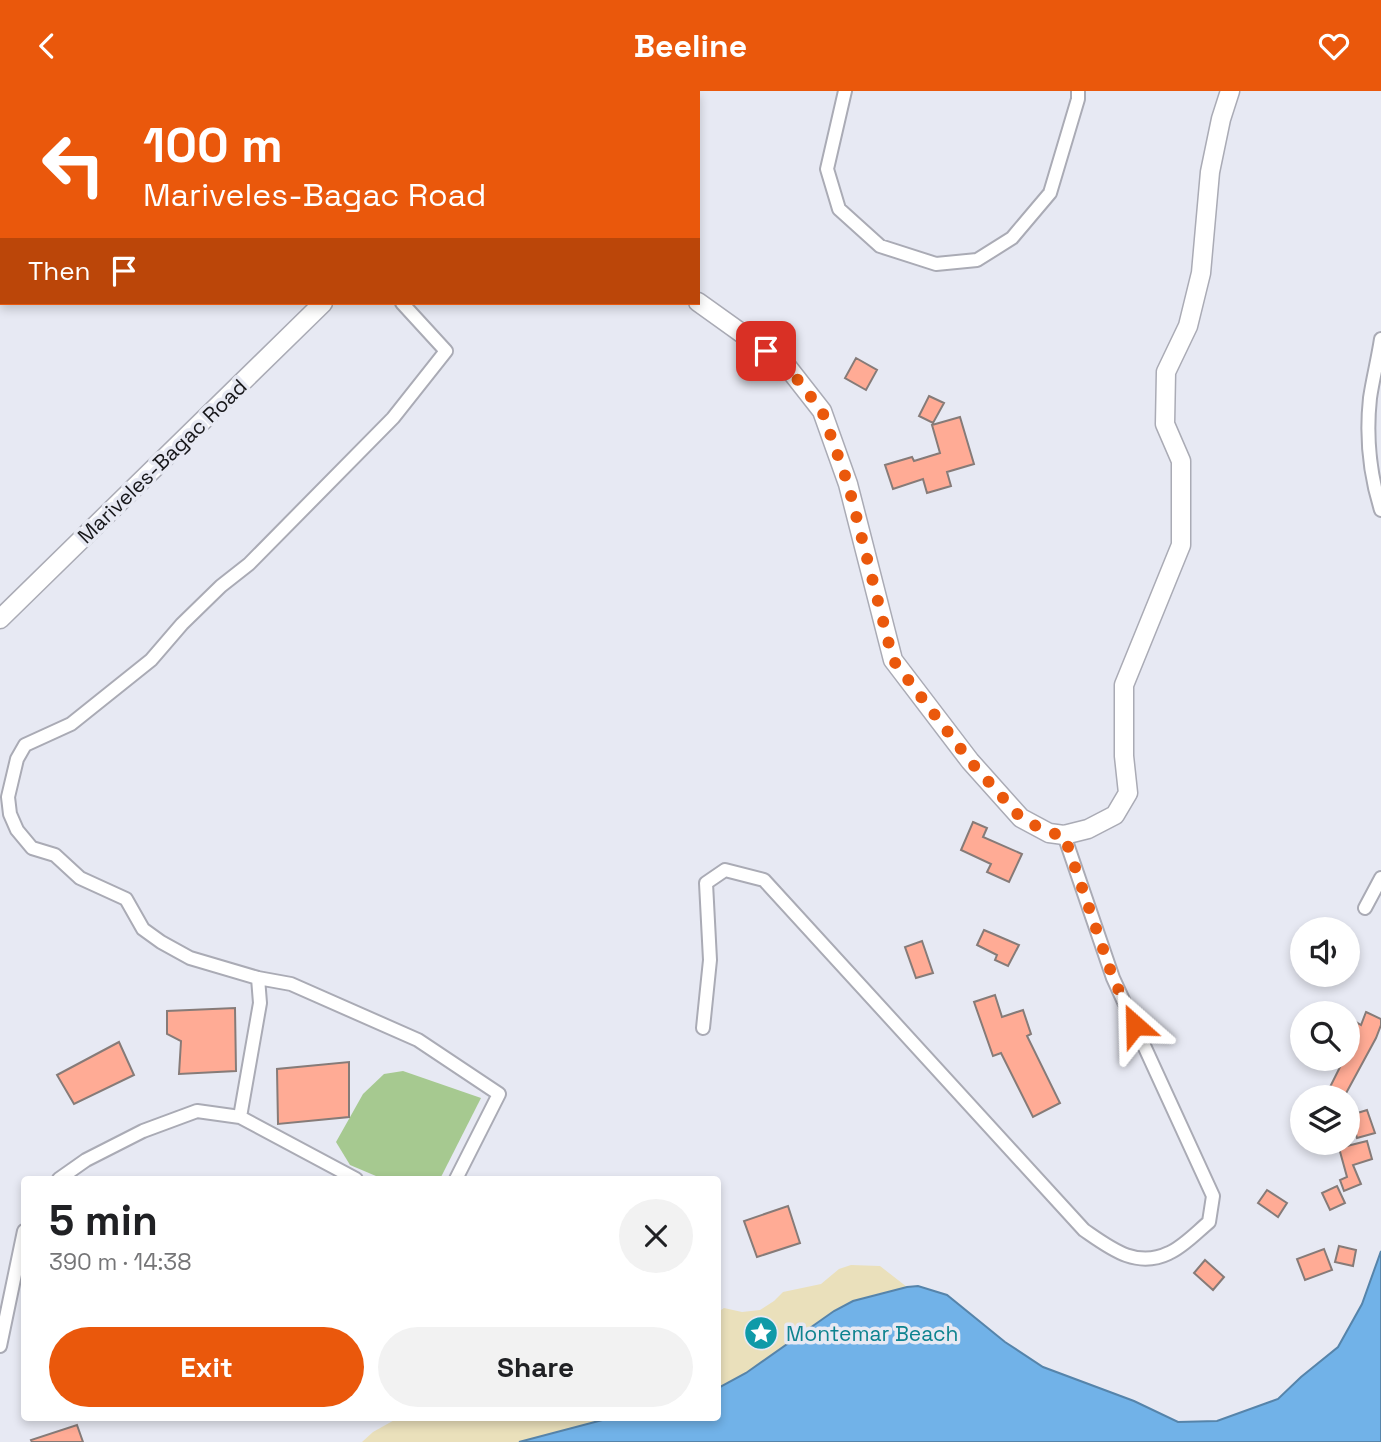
<!DOCTYPE html>
<html lang="en">
<head>
<meta charset="utf-8">
<style>
  body { margin:0; font-family:"Space Grotesk",sans-serif; background:#f2f2f2; color:#202124; height:100vh; display:flex; flex-direction:column; font-size:26px; white-space:nowrap }
  * { box-sizing:border-box; margin:0 }
  p { font-size:23px; color:#757577 }
  .icon { flex:none; width:38px; height:38px; fill:none; stroke:currentColor; stroke-width:2; stroke-linecap:round; stroke-linejoin:round }
  .map { position:relative; flex:1; overflow:hidden }
  .panel { position:absolute; left:21px; top:1085px; width:700px; height:245px; display:flex; flex-direction:column; background:#fff; border-radius:7px; box-shadow:0 4px 10px #0003 }
  .panel>* { flex:none }
  .top-card { position:absolute; left:0px; top:0px; width:700px; height:214px; box-shadow:0 4px 10px #0003; background:#ea580c; color:#fff; overflow:hidden }
  .fabs { position:absolute; left:1290px; top:826px; display:grid; gap:14px }
  .fabs a { display:grid; place-items:center; width:70px; height:70px; border-radius:50%; background:#fff; box-shadow:0 4px 10px #0003; font-size:35px }
  .pin { position:absolute; display:grid; place-items:center; width:60px; height:60px; color:#fff; margin:-30px; border-radius:14px; box-shadow:0 4px 10px #0006 }
  .me { position:absolute; width:77px; margin:-38px; rotate:335deg; stroke-linejoin:round; filter:drop-shadow(0 0 5px #0008) }
  .turn { display:flex; align-items:center; gap:24px; height:147px; padding:0 28px; font-size:32px }
  .turn .icon { width:91px; height:91px; stroke-width:2.5 }
  .turn b { display:block; font-size:49px; line-height:60px }
  .then { display:flex; align-items:center; height:66px; padding:0 28px; background:#0003; gap:14px; font-size:26px }
  .round { display:grid; place-items:center; flex:none; width:74px; height:74px; border-radius:37px; background:#f2f2f2 }
  .overview { display:flex; align-items:center; justify-content:space-between; height:119px; padding:0 28px }
  h1 { font-size:42px; font-weight:700; line-height:52px }
  .button { display:flex; gap:14px; margin-top:auto; padding:14px 28px }
  .button a { flex:1; height:80px; border-radius:42px; background:#ea580c; color:#fff; font-size:28px; font-weight:700; line-height:80px; text-align:center }
  .button a+a { background:#f2f2f2; color:#202124 }
  header { display:flex; justify-content:space-between; align-items:center; height:91px; padding:0 28px; background:#ea580c; color:#fff; font-size:32px; font-weight:700 }
  .map>svg:first-child { display:block }
  .green { fill:#a6c990 }
  .sand { fill:#eae0bb }
  .water { fill:#71b2e8; stroke:#5684aa; stroke-width:2 }
  .building { fill:#ffab95; stroke:#867b78; stroke-width:2 }
  .lines { fill:none; stroke-linecap:round; stroke-linejoin:round }
  .minor-casing { stroke:#aaabb5; stroke-width:16 }
  .primary-casing { stroke:#aaabb5; stroke-width:21 }
  .minor { stroke:#fff; stroke-width:12 }
  .primary { stroke:#fff; stroke-width:18 }
  .route { stroke:#ea580c; stroke-width:12; stroke-dasharray:0 21.6 }
  .labels { text-anchor:middle; dominant-baseline:central; stroke-width:7; stroke-linejoin:round; paint-order:stroke }
  .street-label { font-size:21px; fill:#17171a; stroke:#e7e9f3 }
  .culture-label { font-size:21px; fill:#0d838f; stroke:#e7e9f3; text-anchor:start }
</style>
</head>
<body>
<header><svg class="icon" aria-label="back" viewBox="0 0 24 24"><path d="M15 5l-7 7 7 7"/></svg>Beeline<svg class="icon" aria-label="heart" viewBox="0 0 24 24"><path d="M12 20l-8-8c-3-5 5-10 8-4 3-6 11-1 8 4z"/></svg></header>
<div class="map">
<svg width="1381" height="1351" viewBox="0 0 1381 1351">
  <rect width="100%" height="100%" fill="#e7e9f3"/>
  <path class="green" d="M403 980 481 1007 440 1088H383L350 1074 336 1051 363 1003 384 983Z"/>
  <path class="sand" d="M851 1174 880 1175 907 1196C882 1202 857 1206 835 1219 795 1244 761 1279 718 1297V1221L724 1217 742 1221 760 1219 774 1210 783 1201 821 1193 839 1178Z
    M398 1327H610L519 1351H362L373 1341Z"/>
  <path class="water" d="M1381 1160V1351H519L610 1327 718 1326V1297L746 1282 834 1220 853 1210 907 1196 918 1195 947 1204 1005 1251 1043 1276 1134 1310 1178 1331 1217 1330 1278 1308 1301 1286 1338 1256 1362 1213Z"/>
  <path class="building" d="M856 267 877 279 866 299 845 287Z
    M929 305 944 312 933 332 919 325Z
    M960 326 974 373 947 381 951 395 927 402 923 388 893 398 885 374 912 366 914 370 940 362 932 334Z
    M973 731 987 737 983 746 1022 763 1009 791 987 781 991 773 961 759Z
    M984 839 1019 854 1008 875 995 869 997 864 977 854Z
    M922 850 933 882 916 887 905 856Z
    M995 904 1002 926 1023 919 1031 943 1027 945 1060 1012 1033 1026 1001 962 993 965 974 911Z
    M235 917 236 980 179 983 181 950 167 943V920Z
    M1366 921 1381 928V934L1376 947 1344 1006H1325L1344 968H1348V926L1361 934Z
    M119 951 134 984 74 1013 57 984Z
    M349 971V1026L278 1033 277 978Z
    M1367 1019 1375 1042 1357 1047 1351 1024Z
    M1367 1050 1372 1068 1353 1074 1361 1093 1344 1100 1340 1089 1347 1086 1339 1057Z
    M1337 1095 1345 1112 1330 1119 1322 1102Z
    M1267 1099 1287 1112 1278 1126 1258 1112Z
    M788 1115 800 1152 757 1166 744 1130Z
    M1339 1155 1356 1159 1353 1175 1335 1171Z
    M1324 1158 1332 1179 1305 1189 1297 1168Z
    M1205 1169 1224 1186 1213 1199 1194 1182Z
    M77 1334 83 1351H32L31 1349Z"/>
  <g class="lines">
    <g class="minor-casing">
      <path id="minor" d="M223 0V2
        M845 0 827 78 839 118 880 155 936 173 977 169 1012 147 1050 102 1078 8V0
        M130 2 132 0
        M0 157 2 155
        M402 212 446 260 393 327 249 473 221 495 182 533 151 569 71 633 25 654 17 668 8 706 10 723 17 739 32 757 55 764 80 787 126 808 143 838 161 851 190 867 258 887 291 893 418 949 499 1003 456 1088
        M1381 248C1378 268 1373 287 1370 307 1366 344 1370 384 1381 419
        M1365 817 1381 787
        M703 937 710 869 706 792 725 779 764 789 1084 1139C1110 1157 1136 1178 1169 1162 1183 1156 1197 1141 1209 1131L1213 1105 1113 887 1064 744
        M240 1026 356 1088
        M59 1088 86 1069 143 1040 197 1020 240 1026 260 912 258 887
        M0 1255 24 1140"/>
    </g>
    <g class="primary-casing">
      <path id="primary" d="M698 211 786 274 822 320 848 393 893 569 970 670 1021 727 1049 742 1064 744 1088 738 1115 724 1128 702 1124 665V594L1181 454V370L1165 333 1166 281 1188 235 1201 182 1210 81 1221 28 1230 0
        M0 528 323 212"/>
    </g>
    <use href="#minor" class="minor"/>
    <use href="#primary" class="primary"/>
  </g>
  <g class="lines">
    <path class="route" d="M766 260 786 274 822 320 848 393 893 569 970 670 1021 727 1049 742 1064 744 1113 887 1135 934"/>
  </g>
  <defs>
    <g id="sight-disc" transform="scale(1.75)"><circle r="9.5" fill="#0f9aa8" stroke="#e7e9f3"/><path d="M0-6L1.8-2.2L6-1.7L2.9 1.2L3.7 5.4L0 3.3L-3.7 5.4L-2.9 1.2L-6-1.7L-1.8-2.2Z" fill="#fff"/></g>
  </defs>
  <g fill-rule="evenodd">
    <use href="#sight-disc" x="761" y="1242"/>
  </g>
  <g class="labels">
    <g class="street-label">
      <text transform="translate(162 370) rotate(-44)">Mariveles-Bagac Road</text>
    </g>
    <g class="culture-label">
      <text x="786" y="1242">Montemar Beach</text>
    </g>
  </g>
</svg>
<div class="fabs">
<a><svg class="icon" aria-label="sound" viewBox="0 0 24 24"><path d="M4 9h4l5-4v14l-5-4H4zM17 9q2 3 0 6"/></svg></a>
<a><svg class="icon" aria-label="search" viewBox="0 0 24 24"><circle cx="10" cy="10" r="6"/><path d="M15 15l6 6"/></svg></a>
<a><svg class="icon" aria-label="layers" viewBox="0 0 24 24"><path d="M12 4l9 5-9 5-9-5zM3 14l9 5 9-5"/></svg></a>
</div>
<div class="pin" style="left:766px;top:260px;background:#d93025"><svg class="icon" aria-label="arrive" viewBox="0 0 24 24"><path d="M6 21V4h12l-3 4 3 4H6"/></svg></div>
<svg class="me" style="left:1135px;top:934px" viewBox="-20 -20 40 40"><path d="M0-17L14 15 0 8-14 15z" fill="#ea580c" stroke="#fff" stroke-width="4"/></svg>
<div class="top-card">
<div class="turn"><svg class="icon" aria-label="left" viewBox="0 0 24 24"><path d="M17 20v-9H6M10 6l-5 5 5 5"/></svg><div><b>100 m</b>Mariveles-Bagac Road</div></div>
<div class="then">Then<svg class="icon" aria-label="arrive" viewBox="0 0 24 24"><path d="M6 21V4h12l-3 4 3 4H6"/></svg></div>
</div>
<section class="panel">
<div class="overview"><div><h1>5 min</h1><p>390 m · 14:38</p></div><a class="round"><svg class="icon" aria-label="close" viewBox="0 0 24 24"><path d="M6 6l12 12M18 6L6 18"/></svg></a></div>
<div class="button"><a>Exit</a><a>Share</a></div>
</section>
</div>
</body>
</html>
